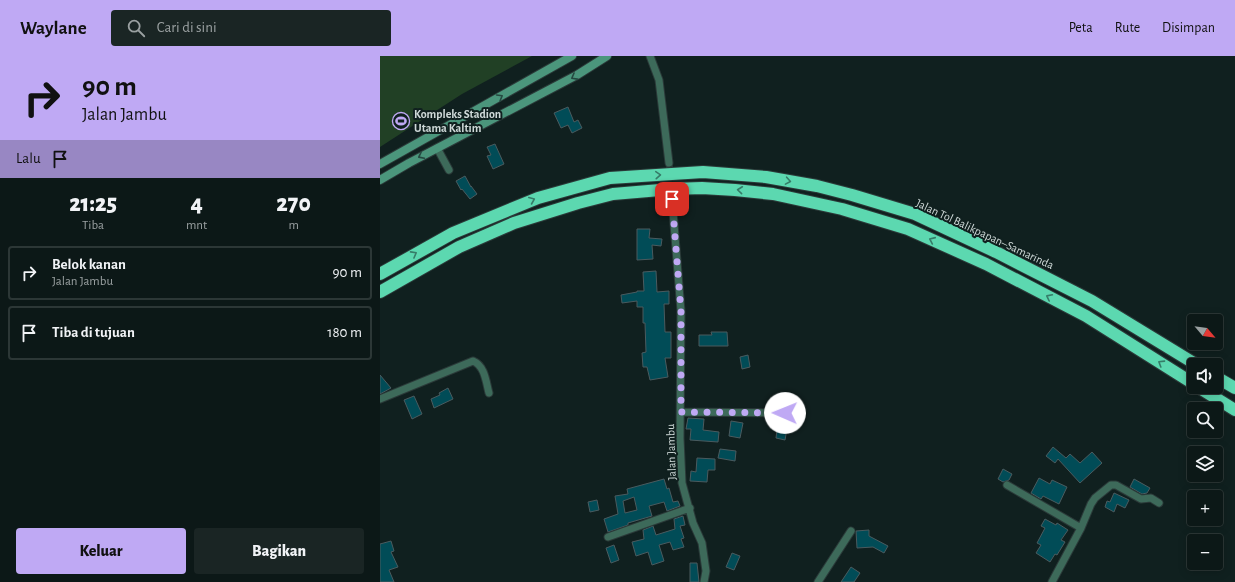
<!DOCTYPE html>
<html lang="id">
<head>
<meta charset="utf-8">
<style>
  body { margin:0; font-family:"Alegreya Sans",sans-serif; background:#1a2524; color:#f1f3f6; height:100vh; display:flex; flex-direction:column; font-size:15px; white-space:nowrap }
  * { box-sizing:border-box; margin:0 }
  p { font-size:13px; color:#9aa0a1 }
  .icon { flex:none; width:22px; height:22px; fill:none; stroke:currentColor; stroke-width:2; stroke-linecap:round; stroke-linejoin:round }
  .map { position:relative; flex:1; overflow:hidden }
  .drawer { display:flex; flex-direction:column; background:#0c1817; width:380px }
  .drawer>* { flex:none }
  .guide { background:#bfa9f4; color:#111; overflow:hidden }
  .needle { width:26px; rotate:119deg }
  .fabs { position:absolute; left:807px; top:258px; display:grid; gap:8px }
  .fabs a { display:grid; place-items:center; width:36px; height:36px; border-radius:4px; background:#0c1817; box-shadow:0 2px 10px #0003,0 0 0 1px #2c3736; font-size:20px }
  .pin { position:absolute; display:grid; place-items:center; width:34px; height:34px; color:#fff; margin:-17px; border-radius:8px; box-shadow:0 2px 6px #0006 }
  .me { position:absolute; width:44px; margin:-22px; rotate:271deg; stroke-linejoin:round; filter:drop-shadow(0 0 3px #0008) }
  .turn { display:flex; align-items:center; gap:14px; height:84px; padding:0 16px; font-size:18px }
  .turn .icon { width:52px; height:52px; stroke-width:2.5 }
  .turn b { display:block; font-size:28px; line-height:34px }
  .then { display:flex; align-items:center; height:38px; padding:0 16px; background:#0003; gap:8px; font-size:15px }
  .eta { display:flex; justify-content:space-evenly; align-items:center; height:68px; text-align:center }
  .eta b { font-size:24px; font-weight:800; line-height:28px }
  .primary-button { display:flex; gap:8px; margin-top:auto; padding:8px 16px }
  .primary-button a { flex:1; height:46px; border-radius:4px; background:#bfa9f4; color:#111; font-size:16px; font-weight:800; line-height:46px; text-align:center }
  .primary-button a+a { background:#1a2524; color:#f1f3f6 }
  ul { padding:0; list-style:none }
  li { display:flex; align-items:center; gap:12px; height:54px; margin:0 8px 6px; padding:0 8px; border:2px solid #2c3736; border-radius:4px }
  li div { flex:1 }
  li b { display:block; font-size:15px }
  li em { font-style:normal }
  header { display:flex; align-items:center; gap:24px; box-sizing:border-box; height:56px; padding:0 20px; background:#bfa9f4; color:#111 }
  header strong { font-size:19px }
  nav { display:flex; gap:22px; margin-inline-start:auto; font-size:14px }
  .search { width:280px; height:36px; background:#1a2524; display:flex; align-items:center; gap:10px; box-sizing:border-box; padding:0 14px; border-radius:4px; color:#9aa0a1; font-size:15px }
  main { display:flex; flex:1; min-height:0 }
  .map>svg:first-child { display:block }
  .green { fill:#214025 }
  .building { fill:#014c57; stroke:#4a5b5f; fill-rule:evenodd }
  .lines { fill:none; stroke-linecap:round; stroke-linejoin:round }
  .street-tunnel { stroke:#2d3c3b; stroke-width:7; stroke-dasharray:7 3.5; stroke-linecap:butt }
  .street-casing { stroke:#2b3a39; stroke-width:9 }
  .secondary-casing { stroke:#2b3a39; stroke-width:10 }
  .highway-casing { stroke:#2b3a39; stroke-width:14 }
  .street { stroke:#3d6a5a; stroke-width:7 }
  .secondary { stroke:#4b967c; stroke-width:8 }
  .highway { stroke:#5cd8b0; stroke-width:12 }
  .oneway { stroke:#254940 }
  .oneway2 { stroke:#367c68 }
  .route { stroke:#bfa9f4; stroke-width:7; stroke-dasharray:0 12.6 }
  .labels { text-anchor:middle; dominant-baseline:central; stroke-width:4; stroke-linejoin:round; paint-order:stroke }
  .poi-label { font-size:12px; font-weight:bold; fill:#cfd9d8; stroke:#10201f; text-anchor:start }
  .street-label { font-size:12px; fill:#cfd9d8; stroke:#10201f }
</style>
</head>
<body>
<header>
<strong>Waylane</strong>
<div class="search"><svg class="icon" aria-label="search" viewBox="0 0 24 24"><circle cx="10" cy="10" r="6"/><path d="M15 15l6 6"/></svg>Cari di sini</div>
<nav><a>Peta</a><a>Rute</a><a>Disimpan</a></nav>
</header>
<main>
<section class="drawer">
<div class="guide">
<div class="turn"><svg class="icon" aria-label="right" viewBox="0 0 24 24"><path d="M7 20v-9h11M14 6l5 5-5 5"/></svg><div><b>90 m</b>Jalan Jambu</div></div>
<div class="then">Lalu<svg class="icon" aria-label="arrive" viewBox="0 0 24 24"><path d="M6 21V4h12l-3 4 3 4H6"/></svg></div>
</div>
<div class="eta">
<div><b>21:25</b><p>Tiba</p></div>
<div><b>4</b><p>mnt</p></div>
<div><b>270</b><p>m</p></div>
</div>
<ul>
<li><svg class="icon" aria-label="right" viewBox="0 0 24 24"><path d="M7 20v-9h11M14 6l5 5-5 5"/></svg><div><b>Belok kanan</b><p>Jalan Jambu</p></div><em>90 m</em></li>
<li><svg class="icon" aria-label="arrive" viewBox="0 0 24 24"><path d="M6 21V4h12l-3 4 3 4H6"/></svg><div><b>Tiba di tujuan</b></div><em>180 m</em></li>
</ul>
<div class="primary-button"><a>Keluar</a><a>Bagikan</a></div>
</section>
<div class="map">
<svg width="855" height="526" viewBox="0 0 855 526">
  <rect width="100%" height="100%" fill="#10201f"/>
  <path class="green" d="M0 0H152L82 38 0 91Z"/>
  <path class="building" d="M188 51 194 66 198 64 202 72 192 77 188 69 181 72 174 57Z
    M115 88 124 108 113 113 107 100 111 99 107 91Z
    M85 120 91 131V130L97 138 90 143 82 133 81 134 76 125Z
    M257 173H270L269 182 282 183 281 190 272 189 273 203 257 204Z
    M276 215 277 236 289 235V248H284L285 276H291V302H285L288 321 270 324 267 311H263L262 297 266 296 265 267H263V251H257V245L242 247 241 239 257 236V235H264L263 216Z
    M331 276H347L348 290H319V279H332Z
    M368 299 370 311 362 313 360 301Z
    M0 319 11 332 0 338Z
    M68 332 73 343 54 352 51 343 60 339 59 337Z
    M400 337H411L413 345 406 347V345H399Z
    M34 340 42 358 32 363 24 344Z
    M308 362 324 363 323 374 339 376 338 386 310 384 311 373H306Z
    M351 365 363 367 360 382 349 380Z
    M398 366 408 367 405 384 396 382Z
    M673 391 686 402 690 398 700 407 712 396 722 407 700 427 678 403 675 407 666 400Z
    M340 393 356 395 355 405 338 402Z
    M317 402 335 403V414H328L327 426 310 425 311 415 316 416Z
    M623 413 632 418 629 424 623 426 618 423Z
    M659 422 670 428 672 424 687 431 679 448 663 440 661 443 651 437Z
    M284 423 287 433 289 432 293 446 298 445 300 450 287 455 284 446 269 450 272 460 248 467V469L228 476 224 463 238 458 235 440 248 438 247 433ZM254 441 257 454 245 457 243 445Z
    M754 423 770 432 767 437 762 438 750 431Z
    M734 437 749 444 745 452 737 448 734 456 725 451 727 445 730 446Z
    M217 444 219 454 210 456 208 446Z
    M303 460 305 469 300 470 304 482 301 483 304 491 293 494 290 486 279 489 284 505 272 509 268 496 256 500 252 486 264 483 263 474 273 470 276 479 295 473 294 463Z
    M665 463 676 469 677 467 688 474 681 484 685 486 677 499 675 498 670 506 656 497 661 489 657 487 665 472 661 470Z
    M489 474V480L508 490 504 497 493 491 477 492 476 475Z
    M11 485 14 495 11 496 18 511 9 514 14 526H0V488Z
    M234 489 239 504 231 507 226 492Z
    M352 497 360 500 354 514 346 511Z
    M310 507H317L319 526H310Z
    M471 511 480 517 474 526H461Z"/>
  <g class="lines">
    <path class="street-tunnel" d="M289 107 292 137"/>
    <g class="street-casing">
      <path id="street" d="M270 0 279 24 289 107
        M57 92 69 114
        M292 143 301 255 300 382 302 427 313 467 322 487 326 515 324 526
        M0 343 93 305C105 310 106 326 109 337
        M301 356 405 357
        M627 429 701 472
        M228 481 310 452
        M438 526 471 475
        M672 526 701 472 711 448 715 442 731 429H736L761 443 771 442 779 447"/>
    </g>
    <g class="secondary-casing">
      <path id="secondary" d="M0 108 192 0
        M0 124 29 107 197 19 227 0"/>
    </g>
    <g class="highway-casing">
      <path id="highway" d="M0 218 73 177 158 142 230 122 323 116 386 121 437 130 472 139 535 158 616 196 712 245 817 309
        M0 236 79 191 134 167 198 147 233 138 292 133 322 132 355 134 393 138 462 153 528 173 606 208 706 260 814 328
        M836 321 855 332
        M818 331 855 354"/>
    </g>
    <use href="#street" class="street"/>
    <use href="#secondary" class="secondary"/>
    <use href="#highway" class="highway"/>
  </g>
  <defs><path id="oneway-chevron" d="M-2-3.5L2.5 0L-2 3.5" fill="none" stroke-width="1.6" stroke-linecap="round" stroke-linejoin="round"/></defs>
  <g class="oneway">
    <use href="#oneway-chevron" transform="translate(194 21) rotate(151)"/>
    <use href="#oneway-chevron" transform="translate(120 41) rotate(-30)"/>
    <use href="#oneway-chevron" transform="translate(41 100) rotate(153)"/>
  </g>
  <g class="oneway2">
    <use href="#oneway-chevron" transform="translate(278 119) rotate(-4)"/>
    <use href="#oneway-chevron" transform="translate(408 125) rotate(10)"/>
    <use href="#oneway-chevron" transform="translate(360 134) rotate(-174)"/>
    <use href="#oneway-chevron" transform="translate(152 144) rotate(-23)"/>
    <use href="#oneway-chevron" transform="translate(552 184) rotate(-156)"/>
    <use href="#oneway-chevron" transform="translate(34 198) rotate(-29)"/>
    <use href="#oneway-chevron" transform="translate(669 241) rotate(-153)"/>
    <use href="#oneway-chevron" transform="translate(781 307) rotate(-148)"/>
  </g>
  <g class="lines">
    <path class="route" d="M292 143 301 255V356L405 357"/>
  </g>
  <defs>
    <g id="stadium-ring" transform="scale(0.9)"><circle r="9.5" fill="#10201f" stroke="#bfa9f4" stroke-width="1.5"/><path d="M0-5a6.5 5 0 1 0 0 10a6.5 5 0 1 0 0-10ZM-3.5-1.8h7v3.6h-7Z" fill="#bfa9f4"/></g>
  </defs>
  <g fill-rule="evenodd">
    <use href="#stadium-ring" x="21" y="65"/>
  </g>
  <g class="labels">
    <g class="poi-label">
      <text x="34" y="58">Kompleks Stadion<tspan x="34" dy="14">Utama Kaltim</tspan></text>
    </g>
    <g class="street-label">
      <text transform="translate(605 178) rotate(25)">Jalan Tol Balikpapan–Samarinda</text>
      <text transform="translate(291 396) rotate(-92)">Jalan Jambu</text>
    </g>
  </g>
</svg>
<div class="fabs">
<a><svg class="needle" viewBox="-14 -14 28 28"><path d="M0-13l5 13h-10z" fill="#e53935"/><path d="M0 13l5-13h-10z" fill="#9aa0a1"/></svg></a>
<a><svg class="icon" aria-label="sound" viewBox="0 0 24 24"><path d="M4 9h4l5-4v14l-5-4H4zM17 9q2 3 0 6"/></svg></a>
<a><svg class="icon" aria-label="search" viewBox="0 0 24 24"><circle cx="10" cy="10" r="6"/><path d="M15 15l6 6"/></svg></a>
<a><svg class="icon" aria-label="layers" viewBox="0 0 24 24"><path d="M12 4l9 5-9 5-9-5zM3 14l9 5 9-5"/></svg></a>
<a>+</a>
<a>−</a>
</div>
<div class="pin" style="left:292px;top:143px;background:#d93025"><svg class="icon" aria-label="arrive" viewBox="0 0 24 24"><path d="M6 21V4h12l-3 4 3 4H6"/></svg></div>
<svg class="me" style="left:405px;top:357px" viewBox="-20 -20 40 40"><circle r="19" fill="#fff"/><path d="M0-13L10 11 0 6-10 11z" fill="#bfa9f4"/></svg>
</div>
</main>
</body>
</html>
